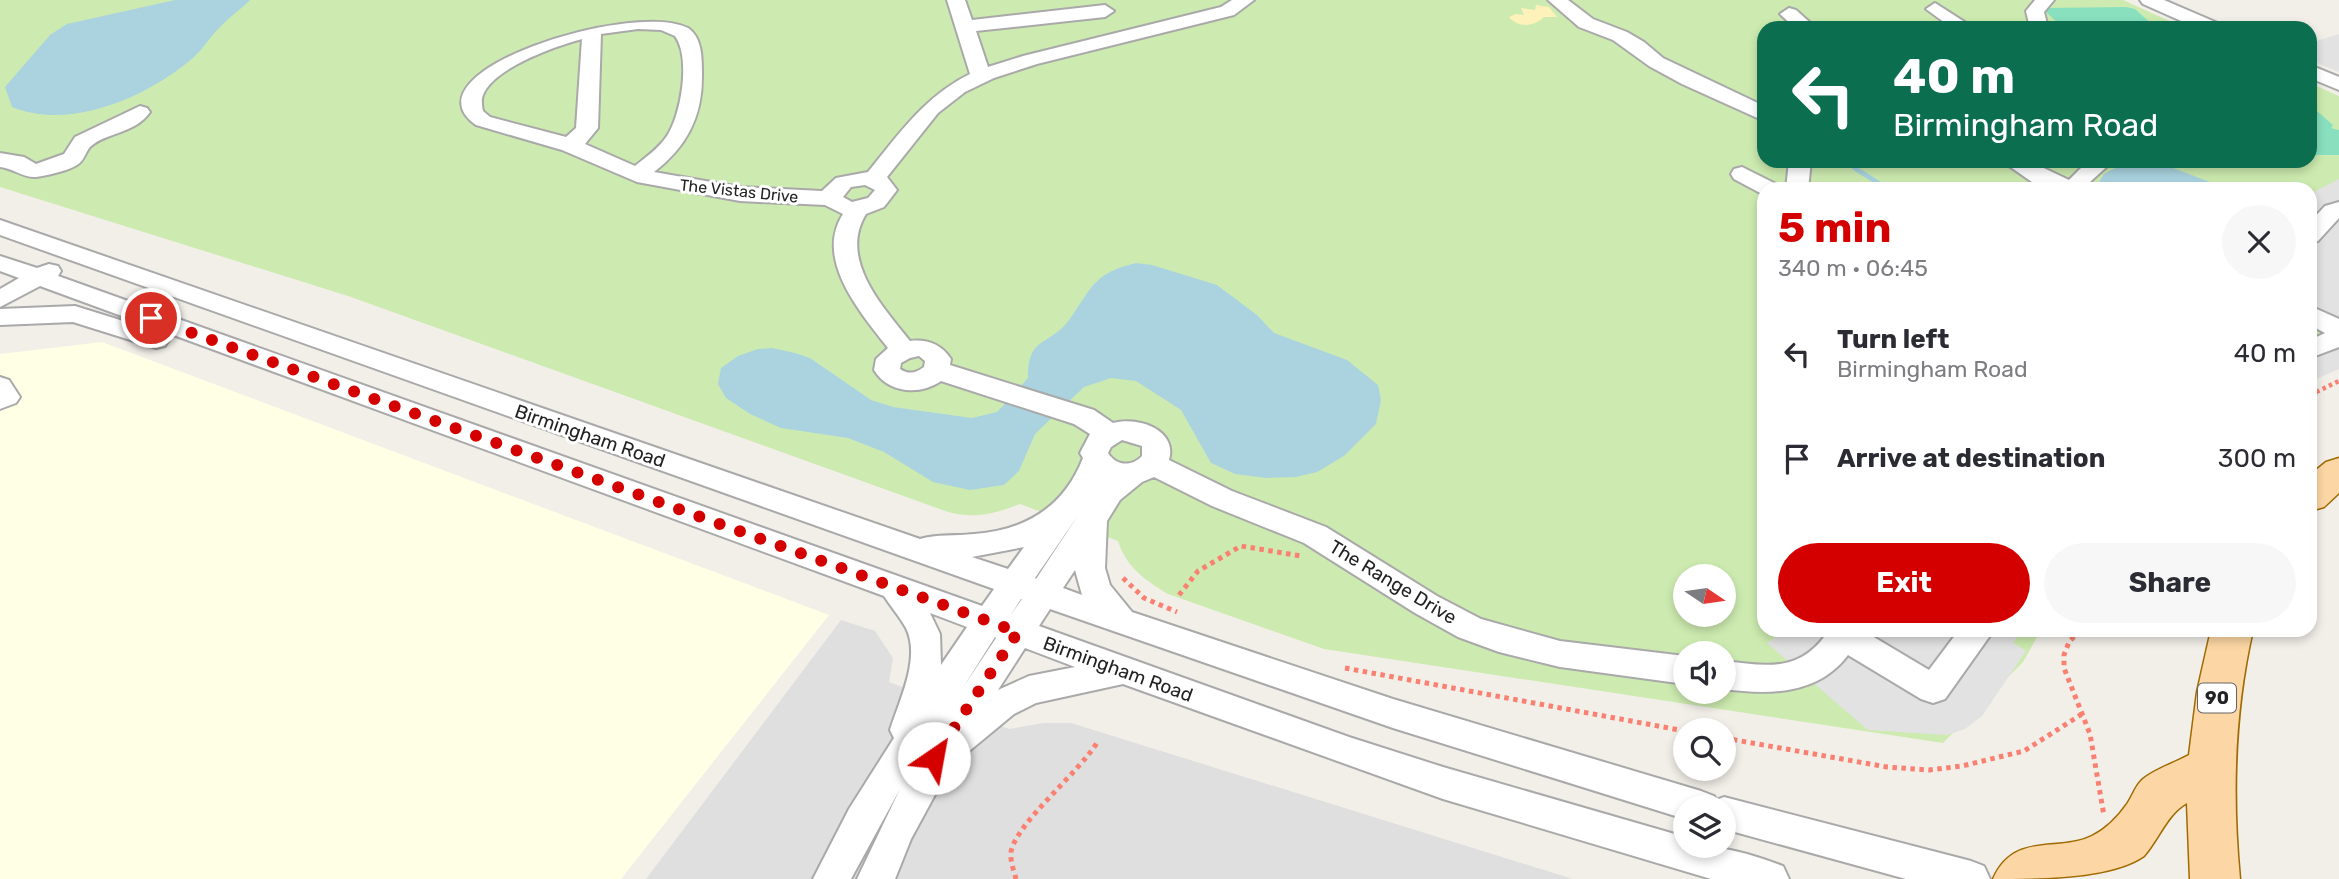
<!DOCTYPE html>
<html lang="en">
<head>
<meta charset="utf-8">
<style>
  body { margin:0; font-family:Rubik,sans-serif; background:#f7f7f7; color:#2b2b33; height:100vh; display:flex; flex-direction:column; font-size:26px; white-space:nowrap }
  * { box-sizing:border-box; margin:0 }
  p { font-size:23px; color:#7c7c81 }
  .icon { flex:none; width:38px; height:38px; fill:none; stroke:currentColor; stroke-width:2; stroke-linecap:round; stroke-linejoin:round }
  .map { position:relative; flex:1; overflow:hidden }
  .details { position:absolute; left:1757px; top:182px; width:560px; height:455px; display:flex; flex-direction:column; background:#fff; border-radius:21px; box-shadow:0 4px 10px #0003 }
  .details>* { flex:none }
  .banner { position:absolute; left:1757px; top:21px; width:560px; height:147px; border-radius:21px; box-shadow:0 4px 10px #0003; background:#0b6e4f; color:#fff; overflow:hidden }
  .needle { width:46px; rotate:103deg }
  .tools { position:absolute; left:1673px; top:564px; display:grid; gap:14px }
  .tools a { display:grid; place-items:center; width:63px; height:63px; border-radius:50%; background:#fff; box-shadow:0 4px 10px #0003; font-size:35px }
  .pin { position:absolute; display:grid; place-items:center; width:60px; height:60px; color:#fff; margin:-30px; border:4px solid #fff; border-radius:50%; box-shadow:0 2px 7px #0007 }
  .me { position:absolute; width:77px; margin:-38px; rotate:33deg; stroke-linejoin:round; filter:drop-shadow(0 0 5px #0008) }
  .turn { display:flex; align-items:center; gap:24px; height:147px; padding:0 21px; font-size:32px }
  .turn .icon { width:91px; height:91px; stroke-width:2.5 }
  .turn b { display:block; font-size:49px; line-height:60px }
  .round { display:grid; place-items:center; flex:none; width:74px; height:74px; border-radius:37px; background:#f7f7f7 }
  .summary { display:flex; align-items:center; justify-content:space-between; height:119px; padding:0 21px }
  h1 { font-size:42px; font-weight:700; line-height:52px; color:#d40000 }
  .cta { display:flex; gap:14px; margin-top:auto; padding:14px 21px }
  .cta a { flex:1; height:80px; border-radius:42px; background:#d40000; color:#fff; font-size:28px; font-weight:700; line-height:80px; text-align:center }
  .cta a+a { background:#f7f7f7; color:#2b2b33 }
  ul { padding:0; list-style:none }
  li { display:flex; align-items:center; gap:21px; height:105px; padding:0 21px }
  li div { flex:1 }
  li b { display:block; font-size:26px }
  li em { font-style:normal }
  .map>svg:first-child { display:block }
  .residential { fill:#e0dfdf }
  .education { fill:#ffffe5 }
  .grass { fill:#cdebb0; fill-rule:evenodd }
  .sand { fill:#fff1ba }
  .pitch { fill:#88e0be }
  .parking { fill:#e2e2e2 }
  .water { fill:#aad3df }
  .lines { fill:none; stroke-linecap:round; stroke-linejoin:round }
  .stream { stroke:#aad3df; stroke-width:5 }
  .minor-casing { stroke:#a9a9a9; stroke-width:4 }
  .major-casing { stroke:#a06b00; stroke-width:3 }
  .path-far1 { stroke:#fa8072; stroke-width:4.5; stroke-dasharray:3.5 3.5; stroke-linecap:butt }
  .path { stroke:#fa8072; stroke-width:5; stroke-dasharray:4.5 4.5; stroke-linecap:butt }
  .minor { fill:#fff; fill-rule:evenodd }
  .major { fill:#fcd6a4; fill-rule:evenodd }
  .route { stroke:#d40000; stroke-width:12; stroke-dasharray:0 21.6 }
  .labels { text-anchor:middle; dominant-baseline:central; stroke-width:6; stroke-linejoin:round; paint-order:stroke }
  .far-street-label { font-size:16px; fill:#222; stroke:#fff }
  .shield { fill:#fff; stroke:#646464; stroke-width:2 }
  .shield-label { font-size:18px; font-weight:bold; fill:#222 }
  .street-label { font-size:19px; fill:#222; stroke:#fff }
</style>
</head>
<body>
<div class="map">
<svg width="2339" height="879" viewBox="0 0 2339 879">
  <rect width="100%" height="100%" fill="#f2efe9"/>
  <path class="residential" d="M841 620 875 631 893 658 889 682 1009 729 1044 723H1071L1573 879H646Z"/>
  <path class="education" d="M102 342 829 615 621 879H0V354Z"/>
  <path class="grass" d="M0 0H2123L2185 28H1764V161H2310V83L2339 96V355L2310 367V189H1764V630H2041L2023 662 1943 743 1324 649 1168 594C1145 580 1126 567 1118 541L1020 504C995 514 974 519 948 512L348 296 0 187ZM1685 576H1724V614H1685ZM1685 653H1724V691H1685Z"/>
  <path class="sand" d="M1536 5 1549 7 1557 17H1544C1534 27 1518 28 1509 17L1516 14 1524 15 1521 8 1535 10Z"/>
  <path class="pitch" d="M2126 7 2135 9 2155 27 2068 28 2061 26 2045 11 2046 8Z
    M2310 105 2333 125 2331 128 2339 130V155H2310Z"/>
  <path class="parking" d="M2339 34V72L2310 60V43Z
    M2339 179V369L2310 382V343L2338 327 2310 311V194Z
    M1787 630H2023L2013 643 2026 651 1982 716 1965 729 1947 735 1868 730 1767 643Z"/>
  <path class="water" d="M175 0H250C241 9 231 16 222 25 211 35 204 48 193 58 147 97 71 131 12 107L5 87 50 35 67 24Z
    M2128 161 2168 166 2228 189H2095L2104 174Z
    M1136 263 1152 265 1217 285 1257 315 1274 333 1347 360 1378 385 1381 400 1376 424 1344 456 1317 472 1296 477 1266 478 1235 474 1211 463 1181 410 1136 381 1111 378 1084 387 1035 434 1019 471 1004 485 970 490 933 482 884 452 848 438 781 428 750 414 726 398 718 384 721 368 738 356 758 349 772 348 795 353 810 358 871 400 893 407 972 418 997 412 1028 378C1028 335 1049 347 1069 320 1092 288 1093 273 1136 263Z"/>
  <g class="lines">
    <path class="stream" d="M1849 161 1856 169 1888 189"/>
    <g class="minor-casing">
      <path id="minor" d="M947 0H965L972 20 1105 5 1114 11 1105 17 976 31 988 67 1023 56 1221 7 1232 0H1254L1234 15 1037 64 994 78 965 92 938 113 887 177 897 190 884 207 866 214C838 259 883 307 910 341 927 339 941 344 951 359L950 365 1094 410 1113 423C1138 416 1178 430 1169 460L1232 491 1326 527 1437 596 1481 619 1560 641 1685 656V684L1560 667 1499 652 1458 637 1415 613 1304 543 1212 506 1154 477 1142 482 1120 500 1107 521 1105 568 1110 585 1132 612 1393 699 1701 791 1714 796 1716 800 1724 797 1971 861 1984 866 1990 879H1906L1724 829V807H1685V819L1393 728 1050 609 1039 626 1349 737 1443 767 1685 837V845C1720 845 1751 854 1783 866L1789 879H1711L1443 799 1123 684 1036 703 1014 714 968 752 956 756 911 839 895 879H857L900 789 851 879H813L849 809 894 738 890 730C899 701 921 658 906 628 900 617 891 607 884 596L40 286 0 307V289L19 278 0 271V256L37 268 49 264 58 266 61 271 58 276 982 606 994 589 0 235V220L920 539C936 534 956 536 974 534 1026 530 1064 507 1083 458L1080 453 1090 434 1074 424 941 381C919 396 888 393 874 370L876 359 888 348C860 312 814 259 843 214L825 205 740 201 637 182 562 150 476 125C401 72 633 0 688 28 703 38 702 61 702 77 702 118 686 147 654 172L740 187 822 191 836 178 868 172C899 134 925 96 970 74ZM638 29 661 30 675 36C691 58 681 115 667 136 659 148 646 157 635 166L585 144 598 128 601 34ZM582 39 576 128 566 137 490 117 483 111C482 106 481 100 483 95 493 68 556 46 582 39ZM865 185 875 190 868 198 852 202 843 197 851 187ZM919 356 925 361 924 367C916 373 909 375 900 369L901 363 910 358ZM1122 440 1142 446V456C1132 467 1116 466 1108 453L1111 447ZM1079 514 1036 579 1035 578ZM1024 547 1008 569 972 557ZM1075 570 1082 595 1063 588ZM1021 599H1022L1010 616ZM930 613 967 627 941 665 940 634ZM995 637 996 638 962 689ZM1025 648 1075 667 1029 676 998 690Z
        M1548 0H1568L1593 19 1627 32 1644 42 1663 58 1764 106V121L1682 84 1649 66 1613 40 1579 27Z
        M2035 0H2054L2044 12 2048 28H2030L2026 11Z
        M2140 0H2164L2220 24 2222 28H2197L2143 4Z
        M1935 3 1974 28H1952L1926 9Z
        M1789 8 1796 10 1816 28H1795L1780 14Z
        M2310 65 2339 77V90L2310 78Z
        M140 106 147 108 150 112C135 134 106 132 90 147 85 153 84 161 77 165 67 171 48 175 36 177 24 178 12 168 0 167V153L24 157 36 164 64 154 75 137Z
        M1789 161H1811L1808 189H1786Z
        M2002 161H2029L2069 180 2088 161H2113L2091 181 2086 189H2051L2032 182Z
        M1742 167 1776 184 1779 189H1764V195L1734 179 1731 174 1734 169Z
        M2339 202V218L2318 241 2310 243V222L2325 206Z
        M75 306 165 334 169 340 165 346 156 348 73 322 0 325V309Z
        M2310 306 2339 319V347L2310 358V340L2325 333 2310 325Z
        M0 377 9 380 20 397 16 403 0 409Z
        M1829 630H1862L1929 670 1959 630H1994L1945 699 1933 703 1921 699 1848 655C1818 695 1769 695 1724 689V661C1768 666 1801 673 1829 630Z"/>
    </g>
    <g class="major-casing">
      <path id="major" d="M2339 458V493L2324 507 2310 511V475L2326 462Z
        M2211 630H2253C2234 713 2232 794 2240 879H2190L2187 803C2167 814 2159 839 2144 856 2112 879 2037 879 1993 879 2014 831 2058 853 2092 836 2106 829 2118 817 2127 804 2132 797 2135 787 2141 781 2150 771 2177 762 2189 755L2197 692Z"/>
    </g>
    <path class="path-far1" d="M2310 395 2339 381"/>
    <path class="path" d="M1123 578 1144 598 1177 612
      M1179 595 1198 571 1241 546 1301 556
      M2080 630 2069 642 2064 655V668L2090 734 2104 816
      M1345 668 1685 731
      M1724 738 1887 767 1929 770 1962 766 2024 751 2082 714
      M1016 879C1014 871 1010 861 1011 852 1016 823 1080 772 1098 741"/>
    <use href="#minor" class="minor"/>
    <use href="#major" class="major"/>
  </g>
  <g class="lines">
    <path class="route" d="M151 318 1018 632 934 758"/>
  </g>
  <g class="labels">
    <g class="far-street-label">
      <text transform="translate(739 191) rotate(6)">The Vistas Drive</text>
    </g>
    <rect class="shield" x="2198" y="683.5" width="38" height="29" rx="5"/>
    <g class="shield-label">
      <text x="2217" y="698">90</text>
    </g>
    <g class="street-label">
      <text transform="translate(590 436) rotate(19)">Birmingham Road</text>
      <text transform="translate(1393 582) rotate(31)">The Range Drive</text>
      <text transform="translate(1118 669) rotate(20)">Birmingham Road</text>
    </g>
  </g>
</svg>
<div class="tools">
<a><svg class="needle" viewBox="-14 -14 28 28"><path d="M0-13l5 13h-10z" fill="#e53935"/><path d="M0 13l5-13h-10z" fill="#7c7c81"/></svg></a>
<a><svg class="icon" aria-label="sound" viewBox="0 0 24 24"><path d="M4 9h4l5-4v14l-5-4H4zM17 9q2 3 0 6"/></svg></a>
<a><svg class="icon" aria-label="search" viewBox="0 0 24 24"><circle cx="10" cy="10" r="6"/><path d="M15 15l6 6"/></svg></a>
<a><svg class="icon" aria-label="layers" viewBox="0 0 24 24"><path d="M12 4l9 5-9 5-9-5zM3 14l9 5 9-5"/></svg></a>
</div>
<div class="pin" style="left:151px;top:318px;background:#d93025"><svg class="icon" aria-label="arrive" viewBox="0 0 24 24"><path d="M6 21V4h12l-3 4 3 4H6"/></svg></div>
<svg class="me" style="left:934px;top:758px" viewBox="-20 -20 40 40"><circle r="19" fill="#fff"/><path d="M0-13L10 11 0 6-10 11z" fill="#d40000"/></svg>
<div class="banner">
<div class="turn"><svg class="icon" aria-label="left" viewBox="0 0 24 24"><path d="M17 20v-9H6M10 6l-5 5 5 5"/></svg><div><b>40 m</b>Birmingham Road</div></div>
</div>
<section class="details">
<div class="summary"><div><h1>5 min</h1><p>340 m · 06:45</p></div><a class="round"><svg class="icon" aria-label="close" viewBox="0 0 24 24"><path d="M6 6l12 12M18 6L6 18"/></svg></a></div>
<ul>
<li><svg class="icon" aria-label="left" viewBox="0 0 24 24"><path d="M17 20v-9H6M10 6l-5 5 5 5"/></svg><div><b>Turn left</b><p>Birmingham Road</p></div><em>40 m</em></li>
<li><svg class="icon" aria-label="arrive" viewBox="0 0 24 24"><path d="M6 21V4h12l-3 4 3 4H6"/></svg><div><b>Arrive at destination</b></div><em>300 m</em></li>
</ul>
<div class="cta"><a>Exit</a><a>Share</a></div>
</section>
</div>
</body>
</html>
